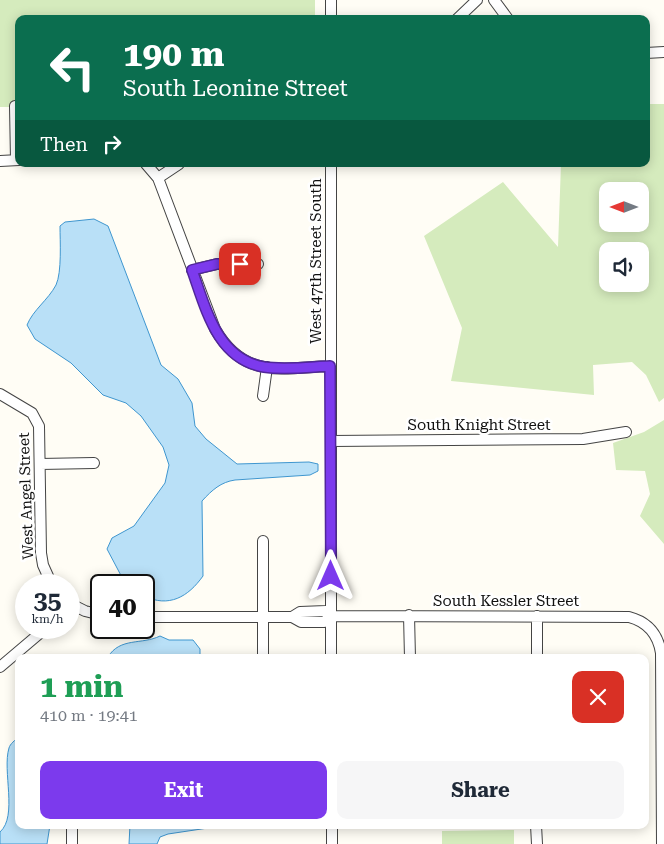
<!DOCTYPE html>
<html lang="en">
<head>
<meta charset="utf-8">
<style>
  body { margin:0; font-family:"Roboto Serif",serif; background:#f6f6f7; color:#1f2937; height:100vh; display:flex; flex-direction:column; font-size:19px; white-space:nowrap }
  * { box-sizing:border-box; margin:0 }
  p { font-size:16px; color:#747a83 }
  .icon { flex:none; width:28px; height:28px; fill:none; stroke:currentColor; stroke-width:2; stroke-linecap:round; stroke-linejoin:round }
  .map { position:relative; flex:1; overflow:hidden }
  .panel { position:absolute; left:15px; top:654px; width:634px; height:175px; display:flex; flex-direction:column; background:#fff; border-radius:10px; box-shadow:0 2px 12px #0003 }
  .panel>* { flex:none }
  .top-card { position:absolute; left:15px; top:15px; width:635px; height:152px; border-radius:10px; box-shadow:0 2px 12px #0003; background:#0b6e4f; color:#fff; overflow:hidden }
  .needle { width:32px; rotate:270deg }
  .buttons { position:absolute; left:599px; top:182px; display:grid; gap:10px }
  .buttons a { display:grid; place-items:center; width:50px; height:50px; border-radius:10px; background:#fff; box-shadow:0 2px 12px #0003; font-size:25px }
  .speed { position:absolute; left:15px; top:574px; display:flex; gap:10px; font-size:25px; font-weight:700; text-align:center }
  .speed>* { display:grid; place-content:center; width:65px; height:65px; border-radius:50%; background:#fff; box-shadow:0 2px 12px #0003; line-height:1 }
  .speed small { font-size:12px; font-weight:400 }
  .speed .limit { border:2px solid #111; border-radius:8px; background:#fff; color:#111 }
  .pin { position:absolute; display:grid; place-items:center; width:42px; height:42px; color:#fff; margin:-21px; border-radius:10px; box-shadow:0 2px 8px #0006 }
  .me { position:absolute; width:55px; margin:-28px; rotate:0deg; stroke-linejoin:round; filter:drop-shadow(0 0 4px #0008) }
  .turn { display:flex; align-items:center; gap:18px; height:105px; padding:0 25px; font-size:22px }
  .turn .icon { width:65px; height:65px; stroke-width:2.5 }
  .turn b { display:block; font-size:35px; line-height:42px }
  .then { display:flex; align-items:center; height:48px; padding:0 25px; background:#0003; gap:10px; font-size:19px }
  .round { display:grid; place-items:center; flex:none; width:52px; height:52px; border-radius:10px; background:#f6f6f7 }
  .head { display:flex; align-items:center; justify-content:space-between; height:85px; padding:0 25px }
  h1 { font-size:30px; font-weight:700; line-height:38px; color:#1e9e55 }
  .action { display:flex; gap:10px; margin-top:auto; padding:10px 25px }
  .action a { flex:1; height:58px; border-radius:10px; background:#7c3aed; color:#fff; font-size:20px; font-weight:700; line-height:58px; text-align:center }
  .action a+a { background:#f6f6f7; color:#1f2937 }
  .map>svg:first-child { display:block }
  .green { fill:#d5ebbd; fill-rule:evenodd }
  .water { fill:#b9e0f7; stroke:#3f96cf }
  .lines { fill:none; stroke-linecap:round; stroke-linejoin:round }
  .minor-casing { stroke:#444; stroke-width:12 }
  .minor { stroke:#fff; stroke-width:10 }
  .route-casing { stroke:#51269a; stroke-width:12 }
  .route { stroke:#7c3aed; stroke-width:9 }
  .labels { text-anchor:middle; dominant-baseline:central; stroke-width:5; stroke-linejoin:round; paint-order:stroke }
  .street-label { font-size:15px; fill:#111; stroke:#fff }
</style>
</head>
<body>
<div class="map">
<svg width="664" height="844" viewBox="0 0 664 844">
  <rect width="100%" height="100%" fill="#fffdf5"/>
  <path class="green" d="M0 0H315V19H19V107H0Z
    M646 104H664V398L659 402 646 375 632 362 593 365 594 395 451 381 462 328 424 236 503 182 558 247 561 164H646ZM608 191H640V224H608ZM608 251H640V284H608Z
    M664 420V544L640 516 650 494 645 471 616 470 613 443 644 432Z
    M514 830V844H442V831Z"/>
  <path class="water" d="M94 219 108 226 161 365 178 379 192 403 195 426 206 439 237 464 309 462 318 464V471L310 475 235 480C221 482 212 490 202 501L203 576C188 597 169 608 144 596V585H126L107 549 112 538 134 526 165 483 169 465 163 447 141 416 126 403 103 395 71 363 35 339 27 325C33 310 48 300 56 285 62 272 60 241 60 226L65 222Z
    M160 636 169 640H193L200 649V657H108C120 637 142 645 160 636Z
    M19 737V825H50L47 844H0V832C18 816 2 771 9 748 10 744 15 740 19 737Z
    M130 825H228L168 834 160 837 157 844H129Z"/>
  <g class="lines">
    <g class="minor-casing">
      <path id="minor" d="M494 0 508 19
        M331 19V0
        M457 19 477 0
        M646 53 664 52
        M15 106 16 160
        M0 161 19 160
        M146 164 158 178 215 329C244 379 280 368 330 366
        M331 164V658
        M158 178 179 164
        M192 270 217 264H258
        M0 394 32 413 39 426 41 553 43 565 52 585
        M263 396 267 367
        M331 441 583 439 626 432
        M40 464 94 463
        M263 541V658
        M69 603 85 611 101 615
        M409 615 410 658
        M144 617H292L301 622H324L331 616 629 617C648 622 658 634 661 653L662 844
        M292 617 300 612 326 611 331 616
        M537 658V616
        M0 667 46 628
        M332 825V844
        M536 825 537 844
        M72 844V825"/>
    </g>
    <use href="#minor" class="minor"/>
  </g>
  <g class="lines">
    <g class="route-casing">
      <path id="route" d="M240 264H217L192 270C206 309 217 359 264 367 285 370 309 367 330 366L331 576"/>
    </g>
    <use href="#route" class="route"/>
  </g>
  <g class="labels">
    <g class="street-label">
      <text transform="translate(316 261) rotate(-90)">West 47th Street South</text>
      <text x="479" y="425">South Knight Street</text>
      <text transform="translate(26 496) rotate(-92)">West Angel Street</text>
      <text x="506" y="601">South Kessler Street</text>
    </g>
  </g>
</svg>
<div class="buttons">
<a><svg class="needle" viewBox="-14 -14 28 28"><path d="M0-13l5 13h-10z" fill="#e53935"/><path d="M0 13l5-13h-10z" fill="#747a83"/></svg></a>
<a><svg class="icon" aria-label="sound" viewBox="0 0 24 24"><path d="M4 9h4l5-4v14l-5-4H4zM17 9q2 3 0 6"/></svg></a>
</div>
<div class="speed"><div>35<small>km/h</small></div><div class="limit">40</div></div>
<div class="pin" style="left:240px;top:264px;background:#d93025"><svg class="icon" aria-label="arrive" viewBox="0 0 24 24"><path d="M6 21V4h12l-3 4 3 4H6"/></svg></div>
<svg class="me" style="left:331px;top:576px" viewBox="-20 -20 40 40"><path d="M0-17L14 15 0 8-14 15z" fill="#7c3aed" stroke="#fff" stroke-width="4"/></svg>
<div class="top-card">
<div class="turn"><svg class="icon" aria-label="left" viewBox="0 0 24 24"><path d="M17 20v-9H6M10 6l-5 5 5 5"/></svg><div><b>190 m</b>South Leonine Street</div></div>
<div class="then">Then<svg class="icon" aria-label="right" viewBox="0 0 24 24"><path d="M7 20v-9h11M14 6l5 5-5 5"/></svg></div>
</div>
<section class="panel">
<div class="head"><div><h1>1 min</h1><p>410 m · 19:41</p></div><a class="round" style="background:#d93025;color:#fff"><svg class="icon" aria-label="close" viewBox="0 0 24 24"><path d="M6 6l12 12M18 6L6 18"/></svg></a></div>
<div class="action"><a>Exit</a><a>Share</a></div>
</section>
</div>
</body>
</html>
